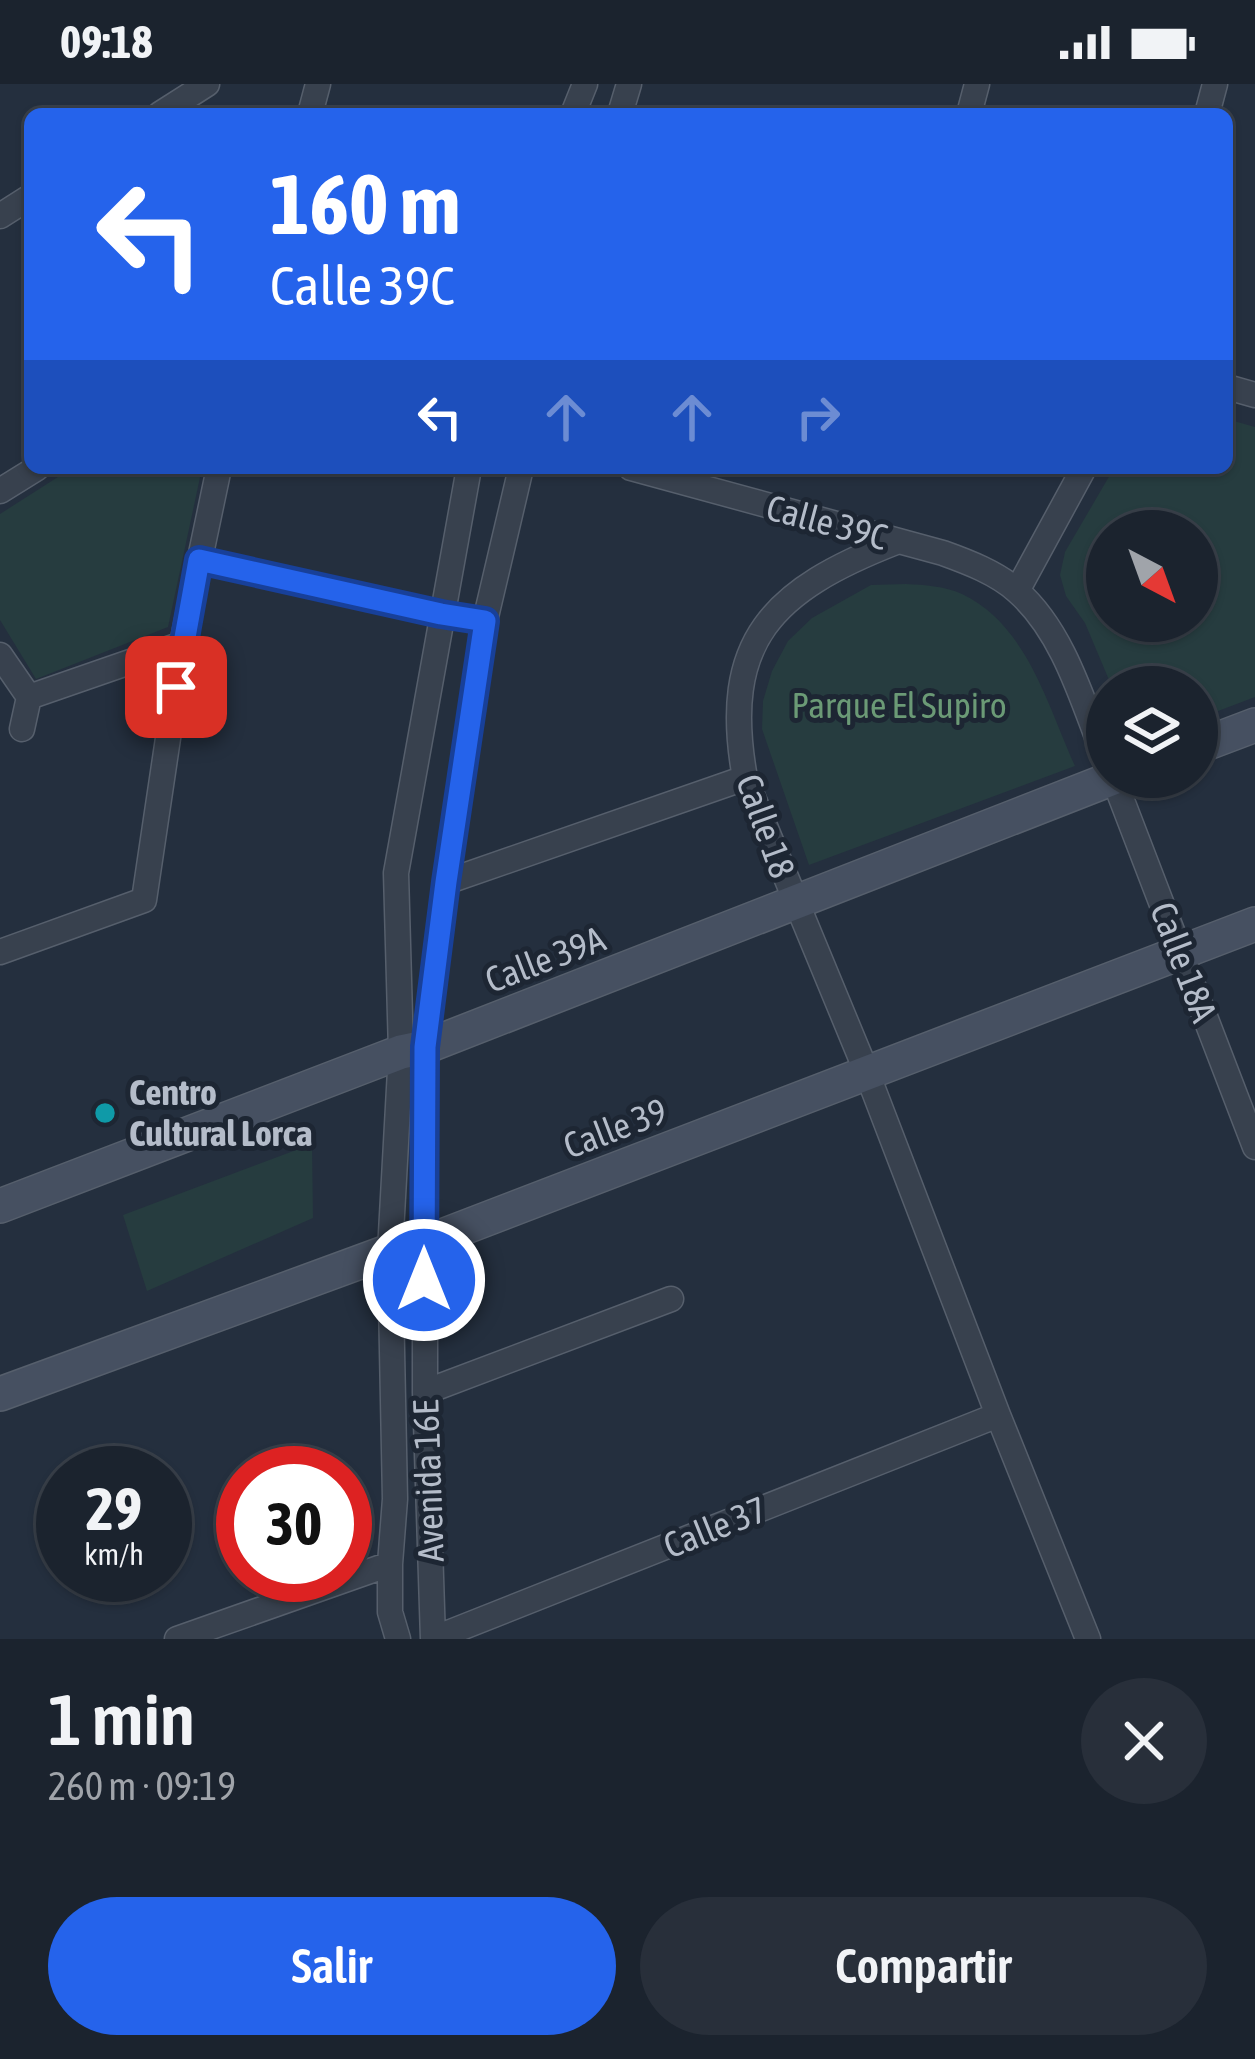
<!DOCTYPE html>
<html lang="es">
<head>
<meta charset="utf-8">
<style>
  body { margin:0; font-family:"Asap Condensed",sans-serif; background:#282f3a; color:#f1f3f6; height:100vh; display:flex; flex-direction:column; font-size:45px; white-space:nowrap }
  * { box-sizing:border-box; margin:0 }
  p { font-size:39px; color:#a0a4aa }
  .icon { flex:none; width:66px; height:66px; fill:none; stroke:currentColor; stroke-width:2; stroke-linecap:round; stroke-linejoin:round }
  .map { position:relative; height:1555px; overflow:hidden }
  .drawer { display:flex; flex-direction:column; background:#1b232e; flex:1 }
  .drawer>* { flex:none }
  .banner { position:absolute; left:24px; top:24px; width:1209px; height:366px; border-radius:18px; box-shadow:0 3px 9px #0004,0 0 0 3px #39404a; background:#2563eb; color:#fff; overflow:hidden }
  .needle { width:78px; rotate:139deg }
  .tools { position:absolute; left:1086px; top:426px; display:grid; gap:24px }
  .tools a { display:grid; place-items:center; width:132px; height:132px; border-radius:50%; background:#1b232e; box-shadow:0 3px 9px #0004,0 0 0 3px #39404a; font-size:60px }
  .speed { position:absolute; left:36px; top:1362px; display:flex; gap:24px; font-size:60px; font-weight:700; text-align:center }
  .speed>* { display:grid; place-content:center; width:156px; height:156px; border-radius:50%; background:#1b232e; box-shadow:0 3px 9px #0004,0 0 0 3px #39404a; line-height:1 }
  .speed small { font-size:30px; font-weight:400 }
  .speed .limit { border:18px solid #d22; background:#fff; color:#111 }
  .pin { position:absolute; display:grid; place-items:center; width:102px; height:102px; color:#fff; margin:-51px; border-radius:24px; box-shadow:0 6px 18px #0006 }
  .me { position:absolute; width:132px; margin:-66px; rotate:0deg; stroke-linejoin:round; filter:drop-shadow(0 0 9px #0008) }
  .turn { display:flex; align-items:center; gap:42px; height:252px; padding:0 48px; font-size:54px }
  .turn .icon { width:156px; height:156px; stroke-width:2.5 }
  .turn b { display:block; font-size:84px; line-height:102px }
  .lanes { display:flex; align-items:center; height:114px; padding:0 48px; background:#0003; justify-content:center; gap:60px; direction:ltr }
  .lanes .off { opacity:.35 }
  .round { display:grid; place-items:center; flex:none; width:126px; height:126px; border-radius:63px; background:#282f3a }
  .headline { display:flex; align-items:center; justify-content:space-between; height:204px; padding:0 48px }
  h1 { font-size:72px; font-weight:600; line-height:90px }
  .action { display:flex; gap:24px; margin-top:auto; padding:24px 48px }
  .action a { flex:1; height:138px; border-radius:72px; background:#2563eb; color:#fff; font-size:48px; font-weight:600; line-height:138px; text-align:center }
  .action a+a { background:#282f3a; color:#f1f3f6 }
  .status { display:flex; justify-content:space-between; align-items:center; height:84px; padding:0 60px; background:#1b232e; direction:ltr }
  .status svg { height:33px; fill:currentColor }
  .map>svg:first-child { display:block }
  .green { fill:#263c3f; fill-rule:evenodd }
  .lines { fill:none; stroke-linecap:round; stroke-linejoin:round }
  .minor-casing { stroke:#565f6c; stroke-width:27 }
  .secondary-casing { stroke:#565f6c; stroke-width:36 }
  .minor { stroke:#38414e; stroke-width:24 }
  .secondary { stroke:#465061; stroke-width:33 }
  .route-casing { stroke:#184099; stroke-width:30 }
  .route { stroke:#2563eb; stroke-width:21 }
  .culture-dot { fill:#0f9aa8; stroke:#1d2633; stroke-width:4.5 }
  .labels { text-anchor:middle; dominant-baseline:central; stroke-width:10; stroke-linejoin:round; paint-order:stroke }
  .street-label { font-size:36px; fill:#b4bcc9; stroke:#1d2633 }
  .park-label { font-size:36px; fill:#6b9a76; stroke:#1d2633 }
  .poi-label { font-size:36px; font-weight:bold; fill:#b4bcc9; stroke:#1d2633; text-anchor:start }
</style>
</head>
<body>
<div class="status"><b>09:18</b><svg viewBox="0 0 49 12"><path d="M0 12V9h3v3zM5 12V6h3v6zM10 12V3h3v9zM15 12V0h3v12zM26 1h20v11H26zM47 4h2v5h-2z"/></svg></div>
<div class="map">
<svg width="1255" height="1555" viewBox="0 0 1255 1555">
  <rect width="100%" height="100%" fill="#242f3e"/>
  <path class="green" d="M1227 335 1255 343V613L1197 635V603H1112L1085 539 1066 512 1060 491 1065 468 1114 384H1227ZM1107 447H1197V537H1107Z
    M72 384H202L168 543 36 595 0 536V430Z
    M906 500C925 501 944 502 962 510 1027 541 1047 620 1075 682L809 781 762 645 763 617 772 587 788 557 812 534 871 501Z
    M312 1060 313 1134 147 1207 123 1131Z"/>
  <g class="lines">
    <g class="minor-casing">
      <path id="minor" d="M160 30 207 0
        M310 30 318 0
        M573 30 585 0
        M620 30 629 0
        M969 30 977 0
        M1207 30 1215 0
        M0 132 30 113
        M1227 303 1255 311
        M631 384 943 469C968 478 997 489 1017 507 1065 549 1084 622 1107 679
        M0 407 37 384
        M896 458C773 506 720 556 745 694L867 989 998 1331 1088 1555
        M199 476 441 530 485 537
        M1017 507 1084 384
        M0 571 29 613
        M29 613 182 560
        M22 645 29 613
        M1113 693 1255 1063
        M446 798 745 694
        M0 868 144 816 182 560 219 384
        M425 1308 671 1215
        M177 1555 390 1480
        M398 1555 390 1528V1480L395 1415 390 1167 401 968 396 789 469 384
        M433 1555 425 1308V963L446 798 485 537 521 384
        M433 1555 998 1331"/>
    </g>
    <g class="secondary-casing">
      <path id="secondary" d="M1197 663 1255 641
        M0 1122 401 968 425 963 1116 693
        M0 1310 390 1167 424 1159 1255 840"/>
    </g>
    <use href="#minor" class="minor"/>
    <use href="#secondary" class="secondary"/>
  </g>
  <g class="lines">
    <g class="route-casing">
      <path id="route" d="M176 603 199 476 441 530 485 537 446 798 425 963 424 1196"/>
    </g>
    <use href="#route" class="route"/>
  </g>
  <circle class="culture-dot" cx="105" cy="1029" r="12"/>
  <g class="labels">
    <g class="street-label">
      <text transform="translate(827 438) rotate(15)">Calle 39C</text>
      <text transform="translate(766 742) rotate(70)">Calle 18</text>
      <text transform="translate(545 875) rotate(-21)">Calle 39A</text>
      <text transform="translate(1184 878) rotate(69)">Calle 18A</text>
      <text transform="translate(615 1044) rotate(-21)">Calle 39</text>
      <text transform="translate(428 1397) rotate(-92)">Avenida 16E</text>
      <text transform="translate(715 1443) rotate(-22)">Calle 37</text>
    </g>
    <g class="park-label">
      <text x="899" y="621">Parque El Supiro</text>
    </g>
    <g class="poi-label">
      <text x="129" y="1008">Centro<tspan x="129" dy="41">Cultural Lorca</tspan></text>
    </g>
  </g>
</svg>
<div class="tools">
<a><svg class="needle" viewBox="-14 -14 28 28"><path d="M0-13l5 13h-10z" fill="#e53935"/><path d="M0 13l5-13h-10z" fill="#a0a4aa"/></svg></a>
<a><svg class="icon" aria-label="layers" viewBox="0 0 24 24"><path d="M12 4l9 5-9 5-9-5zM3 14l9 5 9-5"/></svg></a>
</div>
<div class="speed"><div>29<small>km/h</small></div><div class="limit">30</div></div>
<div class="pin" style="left:176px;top:603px;background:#d93025"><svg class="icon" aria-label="arrive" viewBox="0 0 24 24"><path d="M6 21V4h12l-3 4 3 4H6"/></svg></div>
<svg class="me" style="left:424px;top:1196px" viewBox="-20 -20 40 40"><circle r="17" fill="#2563eb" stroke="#fff" stroke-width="3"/><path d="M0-11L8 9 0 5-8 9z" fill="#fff"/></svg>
<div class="banner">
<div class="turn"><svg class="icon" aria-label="left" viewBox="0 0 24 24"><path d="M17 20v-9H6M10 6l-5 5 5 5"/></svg><div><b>160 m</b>Calle 39C</div></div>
<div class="lanes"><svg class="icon" aria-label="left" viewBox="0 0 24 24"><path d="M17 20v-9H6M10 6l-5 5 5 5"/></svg><svg class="icon off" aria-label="ahead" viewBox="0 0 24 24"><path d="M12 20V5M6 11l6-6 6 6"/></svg><svg class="icon off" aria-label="ahead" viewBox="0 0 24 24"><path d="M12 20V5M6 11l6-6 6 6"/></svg><svg class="icon off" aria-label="right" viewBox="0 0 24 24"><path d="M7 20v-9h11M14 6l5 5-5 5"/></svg></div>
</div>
</div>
<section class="drawer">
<div class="headline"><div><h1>1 min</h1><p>260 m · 09:19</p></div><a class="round"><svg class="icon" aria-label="close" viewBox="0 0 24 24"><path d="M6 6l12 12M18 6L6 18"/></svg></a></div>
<div class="action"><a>Salir</a><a>Compartir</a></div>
</section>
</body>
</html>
